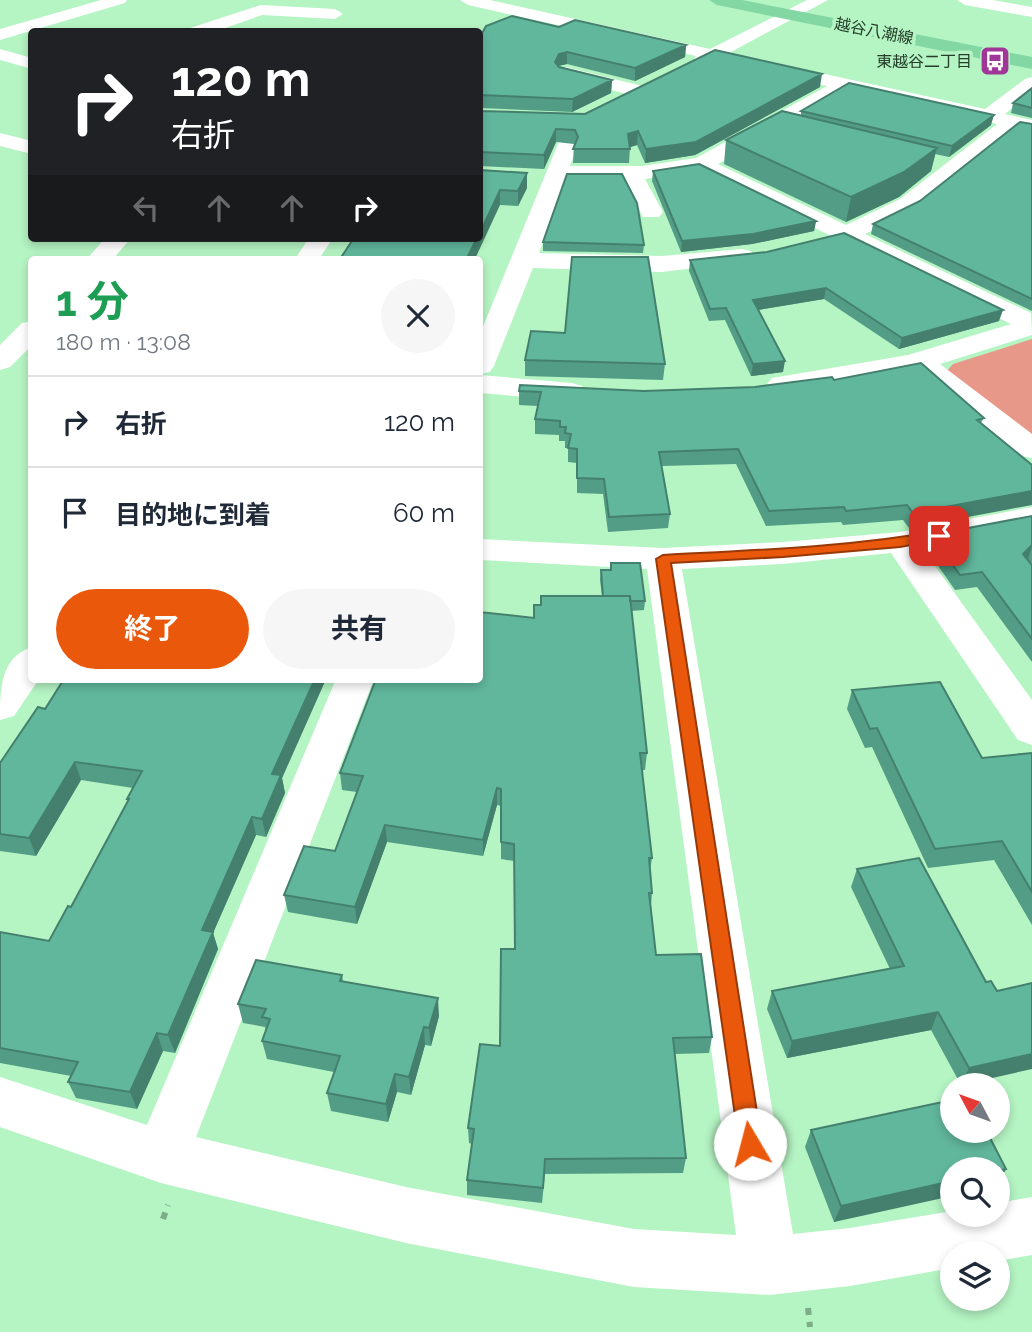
<!DOCTYPE html>
<html lang="ja">
<head>
<meta charset="utf-8">
<style>
  body { margin:0; font-family:Raleway,"Noto Sans JP",sans-serif; background:#f6f6f7; color:#1f2937; height:100vh; display:flex; flex-direction:column; font-size:26px; white-space:nowrap }
  * { box-sizing:border-box; margin:0 }
  p { font-size:23px; color:#747a83 }
  .icon { flex:none; width:38px; height:38px; fill:none; stroke:currentColor; stroke-width:2; stroke-linecap:round; stroke-linejoin:round }
  .map { position:relative; flex:1; overflow:hidden }
  .sheet { position:absolute; left:28px; top:256px; width:455px; height:427px; display:flex; flex-direction:column; background:#fff; border-radius:7px; box-shadow:0 4px 10px #0003 }
  .sheet>* { flex:none }
  .banner { position:absolute; left:28px; top:28px; width:455px; height:214px; border-radius:7px; box-shadow:0 4px 10px #0003; background:#202124; color:#fff; overflow:hidden }
  .needle { width:46px; rotate:311deg }
  .fabs { position:absolute; left:940px; top:1073px; display:grid; gap:14px }
  .fabs a { display:grid; place-items:center; width:70px; height:70px; border-radius:50%; background:#fff; box-shadow:0 4px 10px #0003; font-size:35px }
  .pin { position:absolute; display:grid; place-items:center; width:60px; height:60px; color:#fff; margin:-30px; border-radius:14px; box-shadow:0 4px 10px #0006 }
  .me { position:absolute; width:77px; margin:-38px; rotate:352deg; stroke-linejoin:round; filter:drop-shadow(0 0 5px #0008) }
  .turn { display:flex; align-items:center; gap:24px; height:147px; padding:0 28px; font-size:32px }
  .turn .icon { width:91px; height:91px; stroke-width:2.5 }
  .turn b { display:block; font-size:49px; line-height:60px }
  .lanes { display:flex; align-items:center; height:66px; padding:0 28px; background:#0003; justify-content:center; gap:35px; direction:ltr }
  .lanes .off { opacity:.35 }
  .round { display:grid; place-items:center; flex:none; width:74px; height:74px; border-radius:37px; background:#f6f6f7 }
  .head { display:flex; align-items:center; justify-content:space-between; height:119px; padding:0 28px }
  h1 { font-size:42px; font-weight:700; line-height:52px; color:#1e9e55 }
  .button { display:flex; gap:14px; margin-top:auto; padding:14px 28px }
  .button a { flex:1; height:80px; border-radius:42px; background:#ea580c; color:#fff; font-size:28px; font-weight:700; line-height:80px; text-align:center }
  .button a+a { background:#f6f6f7; color:#1f2937 }
  ul { padding:0; list-style:none }
  li { display:flex; align-items:center; gap:21px; height:91px; padding:0 28px; border-top:2px solid #e0e1e3 }
  li div { flex:1 }
  li b { display:block; font-size:26px }
  li em { font-style:normal }
  .map>svg:first-child { display:block }
  .green { fill:#e79888 }
  .lines { fill:none; stroke-linecap:round; stroke-linejoin:round }
  .path { stroke:#7cad87; stroke-width:6; stroke-dasharray:7 7; stroke-linecap:butt }
  .minor { fill:#fff; fill-rule:evenodd }
  .major { fill:#82d7a3; fill-rule:evenodd }
  .wall { fill:#539d86 }
  .shaded-wall { fill:#44806d }
  .building { fill:#61b79c; stroke:#44806d; stroke-width:2 }
  .route { fill:#ea580c; stroke:#983908; stroke-width:2 }
  .labels { text-anchor:middle; dominant-baseline:central; stroke-width:7; stroke-linejoin:round; paint-order:stroke }
  .far-street-label { font-size:16px; fill:#243e2a; stroke:#b5f4c3 }
  .far-poi-label { font-size:16px; fill:#243e2a; stroke:#b5f4c3; text-anchor:end }
</style>
</head>
<body>
<div class="map">
<svg width="1032" height="1332" viewBox="0 0 1032 1332">
  <rect width="100%" height="100%" fill="#b5f4c3"/>
  <path class="green" d="M1032 339V437L946 372 953 364Z"/>
  <g class="lines">
    <path class="path" d="M163 1219 168 1205
      M808 1308 810 1327"/>
    <path class="minor" d="M101 0H127L125 3 0 40V29Z
      M460 0H490L710 49 807 0H828L729 53 985 109 1025 79 1032 77V92L1005 114 1032 120V132L1017 129 916 209 865 234 1031 313 1032 335 940 364 1032 434V458L1021 456 913 371C880 379 803 398 772 390L767 384 772 378 908 355 1011 324 698 171 645 179 663 212 659 217H643L623 179H566L539 253 662 256 742 249 751 251 754 256 751 261 662 272 533 268 494 366 490 372 480 374V334L569 117H583L586 121 570 166H642L696 158 827 86 714 60 703 64 697 63 694 59 696 56 468 5ZM847 90 997 124 900 199 846 225 718 164Z
      M957 0H993L1032 7V17L965 5Z
      M261 5 335 9 343 14 335 19 262 15 214 32H188L190 28Z
      M0 49 32 58V69L0 60Z
      M566 67 646 87 649 91 639 97 559 77 557 73Z
      M0 133 32 141V154L0 146Z
      M105 238H131L113 259H87Z
      M309 238H333L319 259H295Z
      M32 321V345L10 367 0 370V345L22 323Z
      M480 375 572 383 582 386 587 392 582 398 572 401 480 393Z
      M1032 507V527L922 548 1032 700V745L1018 740 891 553 783 564 682 569 793 1234 850 1228 952 1211V1214H998V1203L1032 1197V1255L998 1261V1253H952V1268L850 1286 769 1295 634 1287 406 1243 161 1183 0 1127V1077L147 1125 336 679H374L196 1137 406 1187 634 1229 736 1235 647 569 480 560V539L663 548 783 542 900 532Z
      M32 647V679H39L14 716 0 720C0 690 0 657 32 647Z"/>
    <path class="major" d="M709 0H742L1032 57V69L717 5Z"/>
  </g>
  <path class="wall" d="M559 27 686 45 685 57 635 81 567 64 558 66 612 80 611 93 572 112 480 108V37Z
    M820 87 695 155 645 163 637 145 630 147 629 163H573L574 144 556 142 544 169 480 166V110V111L585 114Z
    M1032 88V118L1011 113 1013 103Z
    M801 111 991 125 949 157 935 154 931 171 899 197 846 222 724 164 726 140 801 115Z
    M1032 124V311L871 234 873 224 920 201Z
    M480 170 527 173V188L518 206 500 205Z
    M653 171 816 221 814 231 752 244 681 252 652 181Z
    M543 242 644 245 643 253 543 251Z
    M690 260 999 321 899 349 824 299 758 310 783 372 751 376 725 320 709 321 689 271Z
    M525 360 665 364 663 380 525 376Z
    M834 380 984 418 909 528 903 520 843 525 841 522 766 526 736 464 662 466 670 514 668 528 608 532 603 494 577 493V463L568 462V448H565V441H559V435L535 434V419L538 406 519 405V391H644L755 387Z
    M1032 516V563L1027 560 1032 565V662L977 587 955 590 927 550 931 535Z
    M611 563 645 601 644 610 631 611 647 753 645 770H642L652 858 650 871 652 893 651 905 656 955 712 1037 709 1053 675 1054 686 1158 683 1173 545 1174 542 1203 467 1195V1180L472 1144 469 1143 468 1128 500 1046 515 949 514 861 501 859V806L497 805 483 856 387 842 357 924 288 912 284 895 335 851 357 792 342 790 340 773 533 618 541 605 602 596 600 580 601 570H610Z
    M64 679H326L282 778 285 793 266 837 256 835 213 933 218 949 175 1053 163 1051 137 1109 76 1098 68 1082 71 1076 0 1063V932L49 941 71 907 128 802 127 799 133 788 81 780 36 856 0 851V763L45 709Z
    M852 690 982 758 1032 753V925L994 860 928 868 872 747 865 748 847 709Z
    M857 869 997 991 1032 983 963 1085H961L931 1030 787 1058 767 1009 772 991 890 969 851 887Z
    M342 975 343 981 439 1016 431 1046 425 1045 411 1095 397 1092 388 1122 331 1111 327 1093 334 1072 267 1059 262 1041 266 1031 265 1027 243 1023 238 1004Z
    M811 1130 1006 1169 998 1183V1169L834 1222 805 1147Z"/>
  <path class="shaded-wall" d="M686 45 685 57 635 81V68Z
    M567 52V64L558 66 555 62 559 54Z
    M822 74 820 87 695 155 645 163 646 149Z
    M612 80 611 93 572 112 573 99Z
    M994 115 991 125 949 157 952 146Z
    M556 129V142L544 169V155Z
    M638 131 637 145 627 148 628 134Z
    M937 148 931 171 899 197 846 222 851 197Z
    M527 173V188L518 206V191Z
    M500 190V205L475 259H469L468 256 477 238H480V233Z
    M816 221 814 231 752 244 681 252 682 241Z
    M826 288 824 299 752 311 753 300Z
    M1003 310 999 321 899 349 902 338Z
    M785 361 783 372 751 376 753 364Z
    M1032 491V505L909 528 913 513Z
    M1032 545V547L1028 559 1023 554Z
    M315 679H326L282 778 285 793 266 837 262 819 272 774Z
    M75 762 81 780 36 856 29 838Z
    M497 788V805L483 856V840Z
    M252 817 256 835 213 933 218 949 175 1053 168 1035 202 930Z
    M385 825 387 842 357 924 355 907Z
    M438 998 439 1016 431 1046 429 1028Z
    M938 1012 931 1030 787 1058 792 1041Z
    M424 1027 425 1045 411 1095 409 1077Z
    M157 1033 163 1051 137 1109 130 1092Z
    M1032 1054V1069L961 1085 969 1068Z
    M395 1074 397 1092 388 1122 386 1104Z
    M1006 1169 998 1183V1171Z
    M952 1181V1196L834 1222 841 1206Z"/>
  <path class="building" d="M512 16 559 27 575 20 686 45 635 68 567 52 559 54 555 62 559 67 612 80 573 99 480 95V37L486 26Z
    M715 50 822 74 696 142 646 149 638 131 628 134 630 149H573L578 137 575 130 556 129 544 155 480 152V110V111L585 114Z
    M849 83 994 115 952 146 801 111Z
    M1032 88V108L1013 103Z
    M782 111 937 148 904 172 851 197 726 140Z
    M1020 122 1032 124V299L873 224 920 201Z
    M699 164 816 221 753 234 682 241 653 171Z
    M480 170 527 173 518 191 500 190 480 233Z
    M567 174H622L637 203 644 245 543 242Z
    M844 233 1003 310 902 338 826 288 753 300 785 361 753 364 726 308 710 309 690 260 767 252Z
    M354 238H477L468 256H474L473 259H340Z
    M572 257H648L665 364 525 360 531 331 565 333Z
    M921 363 984 418 977 420 1032 465V491L913 513 907 505 846 511 844 507 769 511 738 449 659 452 670 514 609 517 604 479 577 478V449L568 448 571 434 565 433 566 427H560V421L535 419 541 392 519 391 520 385 644 391 755 387 832 377 834 380Z
    M1032 516V545L1023 554 1032 565V639L982 572 960 575 931 535Z
    M611 563H640L645 601H630V596H603L601 570H611Z
    M541 596H630L647 753H640L652 858H649L652 893H649L656 955 701 954 712 1037 673 1038 686 1158 545 1159 543 1188 467 1180 474 1129 468 1128 480 1044 500 1046 501 949H515L514 844 501 842V789L497 788 483 840 385 825 355 907 284 895 304 846 335 851 363 776 340 773 376 679H480V612L534 618V605H541Z
    M64 679H315L272 774 281 775 262 819 252 817 202 930 213 932 168 1035 157 1033 130 1092 68 1082 78 1062 0 1048V932L49 941 68 906 71 907 129 799H127L142 771 75 762 29 838 0 834V763L38 707 45 709Z
    M940 682 982 758 1032 753V892L1002 841 935 849 877 728 870 729 852 690Z
    M919 858 986 982 991 981 997 991 1032 983V1054L969 1068 938 1012 792 1041 772 991 904 966 857 869Z
    M256 960 342 975 340 981 438 998 429 1028 424 1027 409 1077 395 1074 386 1104 327 1093 340 1056 262 1041 270 1019 262 1017 266 1009 238 1004Z
    M952 1100V1130H986L1006 1169 998 1171V1169H952V1181L841 1206 811 1130Z"/>
  <path class="route" d="M939 531 944 532V539L900 547 783 557 671 563 762 1144 758 1152 750 1155 742 1152 739 1144 656 559 663 555C756 550 848 547 939 531Z"/>
  <defs>
    <g id="bus-square" transform="scale(1.575)"><rect x="-9" y="-9" width="18" height="18" rx="4" fill="#a03697" stroke="#b5f4c3"/><path d="M-5-6H5V4H4V6H2V4H-2V6H-4V4H-5ZM-3.5-4V0h7V-4ZM-3.5 1.2v1.5H-2V1.2ZM2 1.2v1.5H3.5V1.2Z" fill="#fff"/></g>
  </defs>
  <g fill-rule="evenodd">
    <use href="#bus-square" x="995" y="61"/>
  </g>
  <g class="labels">
    <g class="far-street-label">
      <text transform="translate(874 31) rotate(11)">越谷八潮線</text>
    </g>
    <g class="far-poi-label">
      <text x="972" y="61">東越谷二丁目</text>
    </g>
  </g>
</svg>
<div class="fabs">
<a><svg class="needle" viewBox="-14 -14 28 28"><path d="M0-13l5 13h-10z" fill="#e53935"/><path d="M0 13l5-13h-10z" fill="#747a83"/></svg></a>
<a><svg class="icon" aria-label="search" viewBox="0 0 24 24"><circle cx="10" cy="10" r="6"/><path d="M15 15l6 6"/></svg></a>
<a><svg class="icon" aria-label="layers" viewBox="0 0 24 24"><path d="M12 4l9 5-9 5-9-5zM3 14l9 5 9-5"/></svg></a>
</div>
<div class="pin" style="left:939px;top:536px;background:#d93025"><svg class="icon" aria-label="arrive" viewBox="0 0 24 24"><path d="M6 21V4h12l-3 4 3 4H6"/></svg></div>
<svg class="me" style="left:750px;top:1144px" viewBox="-20 -20 40 40"><circle r="19" fill="#fff"/><path d="M0-13L10 11 0 6-10 11z" fill="#ea580c"/></svg>
<div class="banner">
<div class="turn"><svg class="icon" aria-label="right" viewBox="0 0 24 24"><path d="M7 20v-9h11M14 6l5 5-5 5"/></svg><div><b>120 m</b>右折</div></div>
<div class="lanes"><svg class="icon off" aria-label="left" viewBox="0 0 24 24"><path d="M17 20v-9H6M10 6l-5 5 5 5"/></svg><svg class="icon off" aria-label="ahead" viewBox="0 0 24 24"><path d="M12 20V5M6 11l6-6 6 6"/></svg><svg class="icon off" aria-label="ahead" viewBox="0 0 24 24"><path d="M12 20V5M6 11l6-6 6 6"/></svg><svg class="icon" aria-label="right" viewBox="0 0 24 24"><path d="M7 20v-9h11M14 6l5 5-5 5"/></svg></div>
</div>
<section class="sheet">
<div class="head"><div><h1>1 分</h1><p>180 m · 13:08</p></div><a class="round"><svg class="icon" aria-label="close" viewBox="0 0 24 24"><path d="M6 6l12 12M18 6L6 18"/></svg></a></div>
<ul>
<li><svg class="icon" aria-label="right" viewBox="0 0 24 24"><path d="M7 20v-9h11M14 6l5 5-5 5"/></svg><div><b>右折</b></div><em>120 m</em></li>
<li><svg class="icon" aria-label="arrive" viewBox="0 0 24 24"><path d="M6 21V4h12l-3 4 3 4H6"/></svg><div><b>目的地に到着</b></div><em>60 m</em></li>
</ul>
<div class="button"><a>終了</a><a>共有</a></div>
</section>
</div>
</body>
</html>
